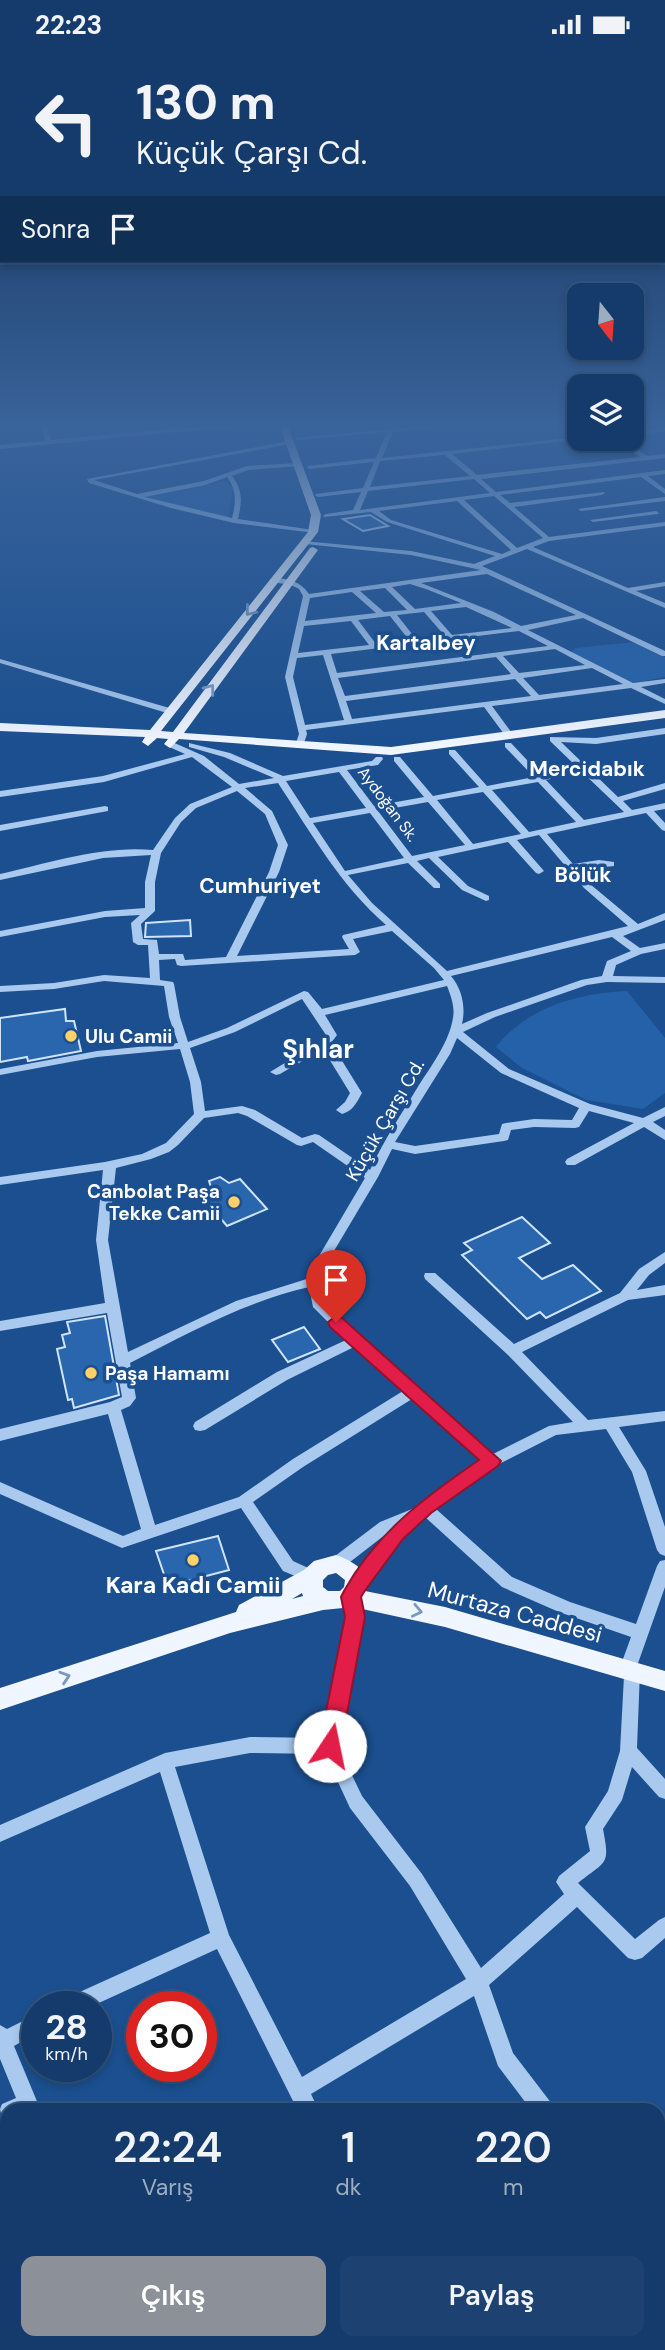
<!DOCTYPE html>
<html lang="tr">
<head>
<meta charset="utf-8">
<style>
  body { margin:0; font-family:"DM Sans",sans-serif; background:#1d4271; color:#f1f3f6; height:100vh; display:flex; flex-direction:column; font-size:26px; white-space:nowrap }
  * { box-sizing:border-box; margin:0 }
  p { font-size:23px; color:#9dadc1 }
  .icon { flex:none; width:38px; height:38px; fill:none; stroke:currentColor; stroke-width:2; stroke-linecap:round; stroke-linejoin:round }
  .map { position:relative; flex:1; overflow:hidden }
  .drawer { position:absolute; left:0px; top:2054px; width:665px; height:247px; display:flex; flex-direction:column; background:#143b6b; border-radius:21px 21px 0 0; box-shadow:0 4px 10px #0003,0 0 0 2px #33557e }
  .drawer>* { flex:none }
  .top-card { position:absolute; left:0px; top:0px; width:665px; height:214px; box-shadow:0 4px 10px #0003,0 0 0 2px #33557e; background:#143b6b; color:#f1f3f6; overflow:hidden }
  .needle { width:46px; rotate:163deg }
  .tools { position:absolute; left:567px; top:234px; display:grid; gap:14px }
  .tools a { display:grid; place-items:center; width:77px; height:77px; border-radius:14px; background:#143b6b; box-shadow:0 4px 10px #0003,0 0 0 2px #33557e; font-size:35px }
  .speed { position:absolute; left:21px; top:1942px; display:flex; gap:14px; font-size:35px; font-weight:700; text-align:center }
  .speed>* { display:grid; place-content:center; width:91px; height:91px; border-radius:50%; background:#143b6b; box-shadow:0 4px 10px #0003,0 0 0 2px #33557e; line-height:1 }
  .speed small { font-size:18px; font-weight:400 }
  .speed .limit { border:10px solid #d22; background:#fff; color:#111 }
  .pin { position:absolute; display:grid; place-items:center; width:60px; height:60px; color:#fff; margin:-72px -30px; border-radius:50% 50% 50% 0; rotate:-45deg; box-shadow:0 0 7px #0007 }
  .pin .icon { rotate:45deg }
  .me { position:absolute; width:77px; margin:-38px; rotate:11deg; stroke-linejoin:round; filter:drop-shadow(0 0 5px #0008) }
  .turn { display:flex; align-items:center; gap:24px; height:147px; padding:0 21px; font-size:32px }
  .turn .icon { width:91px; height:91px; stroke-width:2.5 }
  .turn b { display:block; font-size:49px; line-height:60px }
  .then { display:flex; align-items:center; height:66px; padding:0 21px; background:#0003; gap:14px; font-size:26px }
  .eta { display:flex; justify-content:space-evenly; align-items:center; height:119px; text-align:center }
  .eta b { font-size:42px; font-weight:600; line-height:49px }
  .cta { display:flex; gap:14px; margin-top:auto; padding:14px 21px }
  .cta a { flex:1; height:80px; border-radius:14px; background:#8c9099; color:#fff; font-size:28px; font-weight:600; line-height:80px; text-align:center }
  .cta a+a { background:#1d4271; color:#f1f3f6 }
  .status { display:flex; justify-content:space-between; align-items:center; height:49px; padding:0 35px; background:#143b6b; direction:ltr }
  .status svg { height:19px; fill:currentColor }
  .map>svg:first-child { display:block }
  .green { fill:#2461a8 }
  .building { fill:#2a66ad; stroke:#cfe3fa; stroke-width:2 }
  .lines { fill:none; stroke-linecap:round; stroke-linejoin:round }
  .minor { fill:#a9c9ee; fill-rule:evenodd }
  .major { fill:#f0f6ff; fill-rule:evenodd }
  .oneway { stroke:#7b9ac1 }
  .route { fill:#e11d48; stroke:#92132f; stroke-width:2 }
  .poi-dot { fill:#ffd166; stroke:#1b4f8f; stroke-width:2.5 }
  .labels { text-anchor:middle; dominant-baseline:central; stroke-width:7; stroke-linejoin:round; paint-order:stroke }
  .far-street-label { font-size:16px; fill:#fff; stroke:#1b4f8f }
  .poi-label { font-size:19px; font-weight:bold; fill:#fff; stroke:#1b4f8f; text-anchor:start }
  .street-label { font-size:19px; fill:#fff; stroke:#1b4f8f }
  .far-district-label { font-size:21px; font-weight:bold; fill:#fff; stroke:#1b4f8f }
  .near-poi-label { font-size:23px; font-weight:bold; fill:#fff; stroke:#1b4f8f }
  .near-street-label { font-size:23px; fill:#fff; stroke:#1b4f8f }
  .district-label { font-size:26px; font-weight:bold; fill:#fff; stroke:#1b4f8f }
</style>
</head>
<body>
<div class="status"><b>22:23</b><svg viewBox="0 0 49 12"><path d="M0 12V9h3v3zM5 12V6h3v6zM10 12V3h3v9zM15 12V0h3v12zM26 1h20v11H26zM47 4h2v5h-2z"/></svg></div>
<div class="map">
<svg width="665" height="2301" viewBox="0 0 665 2301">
  <rect width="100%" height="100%" fill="#1b4f8f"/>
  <path class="green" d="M223 432 228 433 233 441 228 468 146 448Z
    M635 593 665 608V628L633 634 571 603 576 599Z
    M627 942 665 989V1044L643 1060 586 1051 522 1019 496 998C527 958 579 944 627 942Z"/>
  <path class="building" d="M370 466 388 477 363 482 343 470Z
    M190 871 191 887 145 888 146 874Z
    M65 960 66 972H74L81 1002 28 1012 27 1008 0 1013V969Z
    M220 1128 229 1134 240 1130 267 1160 227 1177 200 1145 212 1141 209 1132Z
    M522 1168 550 1194 519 1209 542 1230 573 1216 601 1242 546 1269 540 1263 527 1270 462 1206 472 1201 464 1194Z
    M105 1267 119 1346 74 1359 72 1350 68 1351 57 1300 65 1298 62 1286 70 1284 67 1273Z
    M304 1278 320 1300 288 1313 272 1291Z
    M218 1487 229 1521 168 1537 156 1502Z"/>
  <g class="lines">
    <path class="minor" d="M40 375H46L51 391 175 379 286 375 175 383 0 400V396L45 392Z
      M441 375H465L393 383 382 409 579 388 582 390 452 405 477 426 640 408 615 390H622L647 407 665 405V409L481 430 496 443 665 421V425L648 427 665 440V445L641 428 500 446 510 454 604 443 605 444 602 446 514 458 549 488 665 473V477L549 492 533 498 628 539 665 533V537L636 542 665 554V559L527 500 482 517 665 602V607H662L583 569 528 581 633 634 665 630V634L641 638 665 650V655L631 639 492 657 514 687 510 690 507 689 484 658 306 681 307 685 303 697 296 699 295 697 299 685 285 628 303 547 299 540 291 536 272 533V529C288 529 300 532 309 545L481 521 411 506 305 495 302 493 303 492 411 502 474 515 495 507 387 473 371 463 324 468 323 467 326 465 353 461 361 443 318 448 315 446 316 445 363 439 374 413 309 420 307 417 376 409 387 383 298 391 295 389ZM445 406 470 427 370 438 380 412ZM474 430 490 444 360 461 368 442ZM494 447 543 489 517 499 464 451ZM457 452 511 501 502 505 391 471 379 462ZM487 525 576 566 521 577 494 563 421 534ZM410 535 426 540 461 554 415 560 392 538ZM385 539 407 561 384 563 360 542ZM352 543 376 564 305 572 310 549ZM466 558 512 579 452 586 431 562ZM424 563 445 587 416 590 397 566ZM390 567 409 591 376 595 358 571ZM351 572 369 596 298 604 304 577ZM519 582 548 597 337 624 331 605ZM555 600 585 616 519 624 503 607ZM323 606 344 671 305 676 293 628 297 609ZM496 608 511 625 345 647 338 629ZM592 619 623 635 539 646 523 629ZM515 630 531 647 352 670 346 652Z
      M665 378V382L632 386V382Z
      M289 392 291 395 94 431 137 445 204 432 247 417 298 414 300 417 248 421 232 427C243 441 242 453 238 470L313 481 315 482V484L234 474 171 459 89 434 87 430ZM227 428C237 441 236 454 232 469L145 448 205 436Z
      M665 448V452L581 462 578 460Z
      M656 462 659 464 658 465 593 473 590 471Z
      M0 610 173 660 174 662 167 664 0 614Z
      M665 679V685L596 695 561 693 618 748 665 734V740L623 752 632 761 665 754V760L654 762 665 774V782L662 781 646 764 547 785 573 815 599 811 614 813V817C602 819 590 818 577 820L590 835 638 875 665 864V871L623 887 640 899 665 894V900L641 905 616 916 613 927 665 928V934L607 933 587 936 495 968 463 983 509 1020 590 1055 643 1069 665 1058V1067L653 1073 665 1081V1091L644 1078 575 1116H567L565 1113 567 1110 634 1074 589 1062 579 1078 575 1079 534 1078 511 1081 508 1091 504 1092 415 1105 392 1100 378 1128 331 1207 321 1232 324 1253 360 1289 493 1405 549 1377 573 1373 508 1306 425 1230 424 1227 425 1224H435L514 1295 620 1244 639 1220 665 1203V1214L649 1226 637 1241 665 1236V1246L628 1251 522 1303 588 1371 665 1362V1372L619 1378 646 1422 665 1478V1507L660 1505 657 1501 632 1423 606 1380 556 1386 497 1416 436 1460 512 1528 570 1553 636 1575 657 1517 660 1512 665 1511V1538L637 1617 640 1622 637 1699 665 1730V1750L659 1748 632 1718 622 1751 603 1780C610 1817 607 1811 578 1834L635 1890 659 1871 665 1868V1889L642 1909 635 1911 628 1909 577 1858 489 1936 513 2004 552 2055 555 2062H532L498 2017 474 1947 311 2045 319 2062H298L217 1900 90 1958H60L62 1951 210 1884 160 1723 0 1793V1776L165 1704 250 1688 323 1689 347 1568 343 1548 345 1543 352 1542 349 1537 352 1532 390 1482 341 1520 336 1521 331 1520 328 1515 331 1510 380 1473 417 1458 482 1412 412 1350 303 1418 253 1453 293 1512 317 1523 320 1528 317 1533 312 1534 283 1522 241 1459 122 1499 0 1445V1433L123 1487 141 1480 108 1365 0 1392V1380L110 1353 122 1348 107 1264 0 1282V1272L105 1254 96 1191 103 1121 0 1136V1128L105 1113 142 1105 166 1094 194 1065 190 1033 180 1000 97 1008 0 1026V1020L97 1002 178 994 169 968 164 937 104 932 54 940 0 943V937L54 934 104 926 150 929 148 896H138L133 893 131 874 140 866 105 868 0 888V882L105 862 145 859V833L151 806 103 809 0 831V825C47 814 105 796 153 801L175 769 190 755 232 738 192 708 104 733 0 748V742L103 727 185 705 167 697 166 695 170 692 204 707 239 735 274 729 224 708 189 698V694L230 704 283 727 372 712 376 708H382L383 710 378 716 347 721 374 757 424 748 394 712V708H400L433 747 479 738 449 705V701H455L487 737 534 728 505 698V694H511L542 727 577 718 550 692V688L596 689ZM581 722 624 763 584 771 546 731ZM339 723 366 759 310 769 286 732ZM538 733 576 773 529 783 492 741ZM278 734C311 784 340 836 386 876L343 886 342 888 349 900 237 907 279 823 288 796 272 762 245 739ZM237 742 265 765 278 796 269 823 226 908 185 911 183 905H159L157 891 143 890 141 875 155 862V833L161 804 181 773 196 759ZM483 743 521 785 473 795 437 751ZM428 753 465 796 412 807 378 762ZM370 764 404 809 345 822 313 774ZM539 786 584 839 628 877 447 922 372 854 348 826 408 814 434 839H440V835L417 812 429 809 462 841 486 852 489 851V847L468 837 438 808 508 793 536 824 539 825 544 822 517 791ZM392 882 434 919 444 931 322 960 308 943 304 942 227 979 188 993 180 968 174 935 173 933 160 931 159 911 175 910 177 916 181 917 355 906 360 903 353 890ZM612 888 631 902 607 912 602 927 581 931 487 964 462 975C466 958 462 940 451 927ZM447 937C451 947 455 958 453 969 449 993 432 1016 419 1036 402 1064 384 1091 370 1121L319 1086 315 1085 302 1089 255 1061 242 1057 205 1062 201 1033 190 999 235 983 302 950 326 986 321 992 270 1023 276 1026 280 1025 323 1000 350 1044 345 1053 336 1061 342 1065C353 1062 357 1053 362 1044L331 994 337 986 325 966ZM457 989 501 1024 579 1059 572 1071 534 1070 506 1074 502 1075 499 1085 415 1097 395 1093 450 1005ZM238 1064 247 1067 297 1096 301 1097 313 1093 365 1129 319 1207 310 1229 236 1252 128 1303 108 1191 116 1119 151 1110 169 1103 178 1096 204 1069ZM309 1238 313 1258 346 1291 277 1323 195 1373 193 1377 195 1381 200 1382 205 1381 287 1331 354 1298 403 1342 293 1410 239 1448 155 1476 121 1361 130 1357 136 1349 130 1314C188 1284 245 1253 309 1238ZM425 1468 502 1538 559 1563 631 1588 619 1621 624 1627 620 1702 608 1742 585 1778 590 1802 559 1827 556 1833 564 1845 481 1919 422 1825 362 1747 338 1697 363 1568 357 1543 362 1542 401 1489ZM250 1704 325 1705 350 1759 410 1837 466 1930 302 2028 229 1886 175 1718Z
      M105 757 108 758V762L0 782V776Z
      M37 1965V1984L14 1997 41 2062H7V2071L2 2069 0 2060 2 2055 16 2049 0 2010V1976L7 1980Z
      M665 2102V2125L658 2128V2105Z
      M658 2192 665 2194V2222L658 2219Z
      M109 2294H131L134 2301H112Z
      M159 2294H186L183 2301H156Z
      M395 2294H417L418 2301H396Z"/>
    <path class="major" d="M279 375H287L321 466 318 483 161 682 173 683 310 499 313 498 318 501 184 684 391 698 665 661V669L391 706 179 690 170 699 164 695 168 690 157 689 148 697 142 693 145 688 0 682V674L150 681 308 483 311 466Z
      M336 1506C352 1512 371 1521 365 1542L445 1558 665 1622V1642L445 1578 353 1558 323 1561 230 1584 0 1661V1639L236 1563 239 1556 304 1521 314 1512ZM336 1524 345 1531 344 1538 340 1542H328L323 1538V1531L328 1526ZM302 1544 303 1547 292 1550Z"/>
  </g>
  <defs><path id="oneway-chevron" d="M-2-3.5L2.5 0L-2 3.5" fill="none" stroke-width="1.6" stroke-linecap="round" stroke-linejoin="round" transform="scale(1.75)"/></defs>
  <g class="oneway">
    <use href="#oneway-chevron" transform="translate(250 562) rotate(129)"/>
    <use href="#oneway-chevron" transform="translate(210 640) rotate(-53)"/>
    <use href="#oneway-chevron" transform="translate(417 1562) rotate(12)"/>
    <use href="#oneway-chevron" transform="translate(65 1628) rotate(-18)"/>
  </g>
  <linearGradient id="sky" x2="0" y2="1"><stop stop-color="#0f2b4f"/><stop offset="0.54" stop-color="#39639b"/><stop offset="1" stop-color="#39639b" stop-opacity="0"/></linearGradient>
  <rect width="665" height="697" fill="url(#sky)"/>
  <path class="route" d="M336 1267 342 1269 501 1412 498 1417 431 1464 403 1490 364 1543 361 1548 365 1568 341 1697 338 1704 330 1707 322 1704 319 1697 345 1568 341 1548 344 1542C376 1484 425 1448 479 1411L330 1278 328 1273Z"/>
  <g class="poi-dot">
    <circle cx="71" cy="987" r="7"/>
    <circle cx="234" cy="1153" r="7"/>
    <circle cx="91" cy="1324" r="7"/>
    <circle cx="193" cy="1511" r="7"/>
  </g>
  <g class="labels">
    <g class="far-street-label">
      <text transform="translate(388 755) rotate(53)">Aydoğan Sk.</text>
    </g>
    <g class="poi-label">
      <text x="85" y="987">Ulu Camii</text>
      <text x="220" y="1142" text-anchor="end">Canbolat Paşa<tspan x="220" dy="22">Tekke Camii</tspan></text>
      <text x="105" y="1324">Paşa Hamamı</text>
    </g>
    <g class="street-label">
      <text transform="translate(385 1071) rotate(-60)">Küçük Çarşı Cd.</text>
    </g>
    <g class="far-district-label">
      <text x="426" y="594">Kartalbey</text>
      <text x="587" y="720">Mercidabık</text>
      <text x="583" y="826">Bölük</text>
      <text x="260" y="837">Cumhuriyet</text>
    </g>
    <g class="near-poi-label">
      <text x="193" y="1536">Kara Kadı Camii</text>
    </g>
    <g class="near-street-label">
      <text transform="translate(515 1563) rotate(15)">Murtaza Caddesi</text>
    </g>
    <g class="district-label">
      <text x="318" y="1000">Şıhlar</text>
    </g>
  </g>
</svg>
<div class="tools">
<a><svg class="needle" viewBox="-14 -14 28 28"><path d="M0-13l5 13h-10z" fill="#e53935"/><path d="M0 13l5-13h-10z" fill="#9dadc1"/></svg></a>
<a><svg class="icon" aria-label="layers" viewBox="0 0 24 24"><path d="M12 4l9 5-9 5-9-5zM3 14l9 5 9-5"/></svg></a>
</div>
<div class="speed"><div>28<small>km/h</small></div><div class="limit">30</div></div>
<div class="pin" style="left:336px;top:1273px;background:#d93025"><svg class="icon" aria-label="arrive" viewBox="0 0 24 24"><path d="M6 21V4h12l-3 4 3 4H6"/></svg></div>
<svg class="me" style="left:330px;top:1697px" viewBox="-20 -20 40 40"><circle r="19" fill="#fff"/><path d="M0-13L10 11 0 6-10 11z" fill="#e11d48"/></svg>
<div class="top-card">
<div class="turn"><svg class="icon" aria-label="left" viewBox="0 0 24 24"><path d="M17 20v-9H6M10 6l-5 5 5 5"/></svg><div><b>130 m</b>Küçük Çarşı Cd.</div></div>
<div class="then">Sonra<svg class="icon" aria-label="arrive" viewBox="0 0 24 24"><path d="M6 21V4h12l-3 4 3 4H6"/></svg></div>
</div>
<section class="drawer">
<div class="eta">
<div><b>22:24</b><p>Varış</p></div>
<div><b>1</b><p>dk</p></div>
<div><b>220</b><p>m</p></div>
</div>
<div class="cta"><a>Çıkış</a><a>Paylaş</a></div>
</section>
</div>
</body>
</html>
